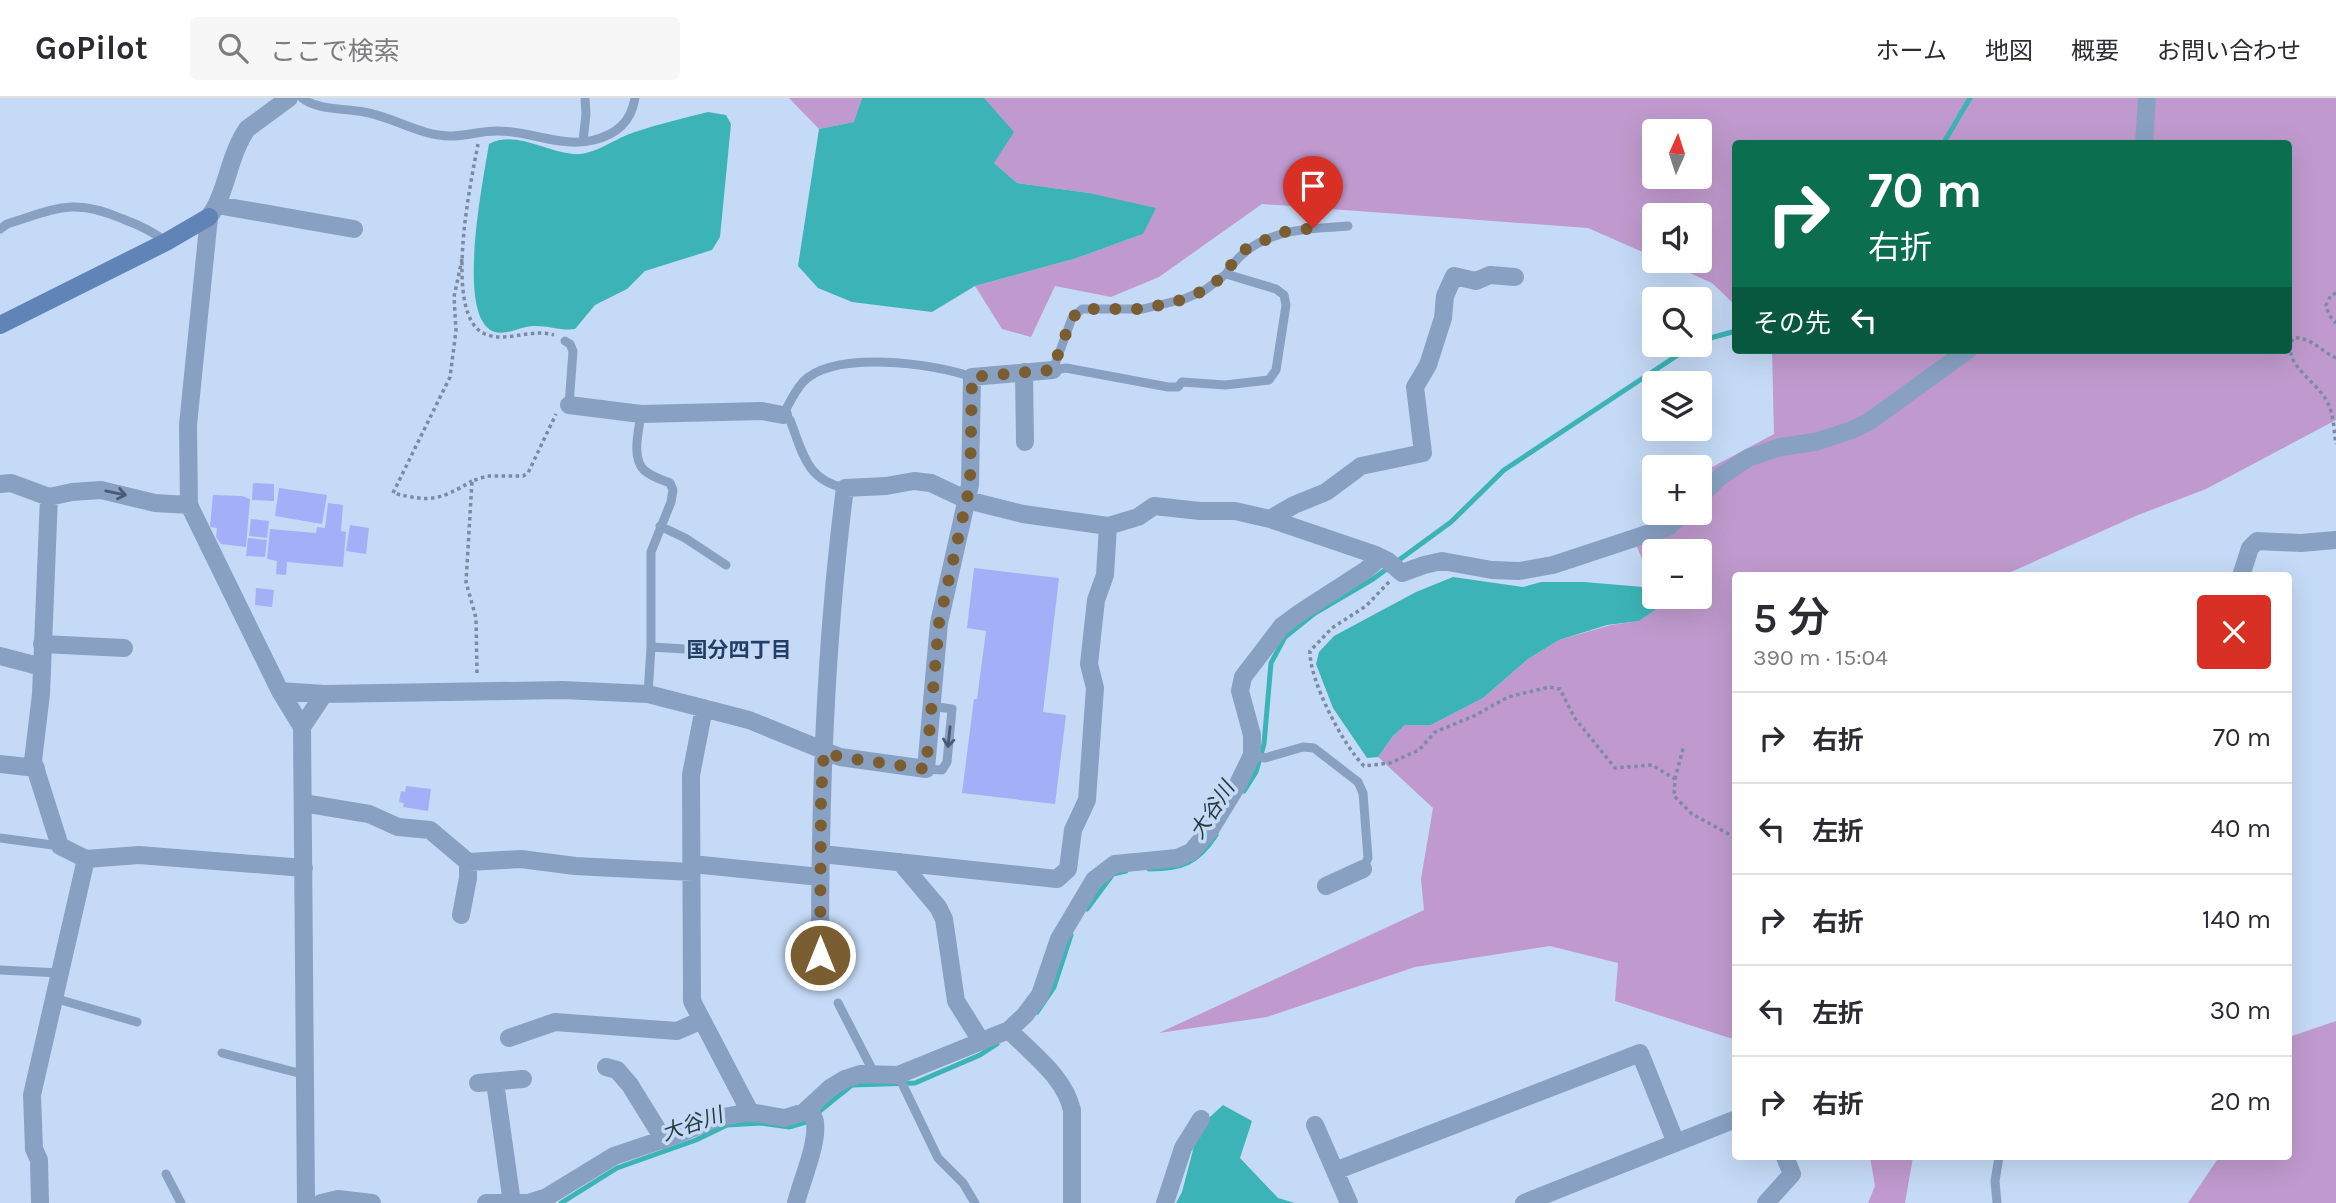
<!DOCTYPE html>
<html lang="ja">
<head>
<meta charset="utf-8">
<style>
  body { margin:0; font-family:Karla,"Noto Sans JP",sans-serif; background:#f7f7f7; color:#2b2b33; height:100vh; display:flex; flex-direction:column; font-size:26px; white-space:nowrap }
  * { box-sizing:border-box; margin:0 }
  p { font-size:23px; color:#7c7c81 }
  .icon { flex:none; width:38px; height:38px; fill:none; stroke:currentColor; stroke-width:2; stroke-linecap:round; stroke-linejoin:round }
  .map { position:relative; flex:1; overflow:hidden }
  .sheet { position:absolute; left:1732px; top:474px; width:560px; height:588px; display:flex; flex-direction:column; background:#fff; border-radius:7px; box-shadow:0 7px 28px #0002 }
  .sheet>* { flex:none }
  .banner { position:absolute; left:1732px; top:42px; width:560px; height:214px; border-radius:7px; box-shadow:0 7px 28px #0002; background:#0b6e4f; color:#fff; overflow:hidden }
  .needle { width:46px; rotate:3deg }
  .controls { position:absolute; left:1642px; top:21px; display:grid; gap:14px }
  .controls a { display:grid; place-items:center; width:70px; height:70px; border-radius:7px; background:#fff; box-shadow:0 7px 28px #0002; font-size:35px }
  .pin { position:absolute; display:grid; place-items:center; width:60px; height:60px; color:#fff; margin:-72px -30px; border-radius:50% 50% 50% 0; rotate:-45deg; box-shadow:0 0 7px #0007 }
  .pin .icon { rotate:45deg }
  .me { position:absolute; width:77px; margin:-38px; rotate:0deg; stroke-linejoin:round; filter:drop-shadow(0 0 5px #0008) }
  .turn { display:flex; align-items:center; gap:24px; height:147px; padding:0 21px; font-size:32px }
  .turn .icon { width:91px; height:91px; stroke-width:2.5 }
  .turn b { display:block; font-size:49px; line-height:60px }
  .then { display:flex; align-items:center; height:66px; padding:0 21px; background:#0003; gap:14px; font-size:26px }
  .round { display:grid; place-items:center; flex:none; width:74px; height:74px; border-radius:7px; background:#f7f7f7 }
  .headline { display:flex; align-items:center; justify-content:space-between; height:119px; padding:0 21px }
  h1 { font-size:42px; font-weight:600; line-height:52px }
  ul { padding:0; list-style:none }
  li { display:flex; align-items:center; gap:21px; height:91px; padding:0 21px; border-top:2px solid #e1e1e2 }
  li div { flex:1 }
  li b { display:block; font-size:26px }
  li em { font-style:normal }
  header { display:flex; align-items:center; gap:42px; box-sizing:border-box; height:98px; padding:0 35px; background:#fff; border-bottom:2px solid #e1e1e2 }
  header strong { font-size:33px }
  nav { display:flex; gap:38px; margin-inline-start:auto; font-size:24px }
  .search { width:490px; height:63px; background:#f7f7f7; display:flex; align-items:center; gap:18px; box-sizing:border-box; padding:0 24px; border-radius:7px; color:#7c7c81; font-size:26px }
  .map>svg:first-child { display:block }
  .green { fill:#c09ace; fill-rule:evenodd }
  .water { fill:#3cb4b7 }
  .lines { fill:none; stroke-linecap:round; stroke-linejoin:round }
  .stream { stroke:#3cb4b7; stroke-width:5 }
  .building { fill:#a3aff7 }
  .path { stroke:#7a8ba3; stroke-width:3.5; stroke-dasharray:3.5 3.5; stroke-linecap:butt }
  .lane { stroke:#88a1c3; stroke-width:9 }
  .street { stroke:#88a1c3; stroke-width:18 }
  .secondary { stroke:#6084b7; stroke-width:18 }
  .oneway { stroke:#495a72 }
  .route { stroke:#7a5e31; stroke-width:12; stroke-dasharray:0 21.6 }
  .labels { text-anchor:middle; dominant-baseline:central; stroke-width:7; stroke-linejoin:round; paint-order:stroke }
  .neighbourhood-label { font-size:21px; font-weight:bold; fill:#233f65; stroke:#c5daf6 }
  .water-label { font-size:21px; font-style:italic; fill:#233d3d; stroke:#c5daf6 }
</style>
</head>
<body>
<header>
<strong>GoPilot</strong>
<div class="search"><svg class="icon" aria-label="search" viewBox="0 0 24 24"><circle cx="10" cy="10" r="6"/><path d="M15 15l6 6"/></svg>ここで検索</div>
<nav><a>ホーム</a><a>地図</a><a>概要</a><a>お問い合わせ</a></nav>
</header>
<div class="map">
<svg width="2336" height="1105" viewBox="0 0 2336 1105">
  <rect width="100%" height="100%" fill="#c5daf6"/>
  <path class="green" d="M789 0H862L855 24 819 31Z
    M984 0H2336V322L2206 391 2138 417 2002 478H1736V942L1615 903 1618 865 1550 848 1415 869 1267 919 1159 935 1424 812 1421 781 1433 710 1378 659 1393 638 1405 627H1431L1483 600 1528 561 1559 542 1611 527 1639 523 1661 508 1657 499H1699V453H1654V490L1635 444 1662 415H1699V376L1774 336 1772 252H2289V46H1736V208L1712 185 1663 163H1699V117H1654V159L1588 130 1262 106 1159 179 1111 199 1055 188 1031 239 1002 231 975 188 1077 160 1143 136 1089 95 1017 85 994 65ZM1654 33H1699V79H1654Z
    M2336 923V1105H2188L2219 1059H2289V939Z
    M1870 1059H1913L1905 1105H1868L1875 1088Z"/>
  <path class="water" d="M862 0H984L1014 34 994 65 1017 85 1089 95 1156 110 1143 136 1077 160 975 188 932 214 852 204 818 190 798 168 819 31 854 24Z
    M708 14 726 17 731 26 720 139 712 152 645 173 627 191 595 207 575 231C561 233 547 227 532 228 520 229 508 237 495 234 454 222 484 78 489 46 515 32 546 54 573 56 594 58 615 40 635 34 659 26 684 20 708 14Z
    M1453 479 1523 489 1541 484H1584L1643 489 1654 494V499H1657L1661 508 1639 523 1607 527 1559 542 1528 561 1483 600 1431 627H1405L1393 638 1378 659 1367 660 1333 610 1316 566 1319 554 1334 538 1416 494Z
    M1223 1007 1252 1023 1240 1060 1278 1100 1295 1105H1176L1182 1094 1199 1029Z"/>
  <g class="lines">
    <path class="stream" d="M1943 46 1970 0
      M1699 243 1736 233
      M1244 693 1256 674 1264 646 1271 565 1285 539 1315 515 1373 481 1451 424 1504 372 1693 247
      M1149 771C1182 771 1198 765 1216 737
      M1087 811 1113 776 1126 773
      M1037 914 1054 889 1071 837
      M561 1105 617 1070 696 1042 727 1027 761 1025 789 1029 806 1024 852 987 915 985 980 957 997 946"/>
  </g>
  <path class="building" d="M253 385 274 386V403L252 402Z
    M279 390 327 397 322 426 275 418Z
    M213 397 242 398 250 401 246 449 221 446 216 439 217 430 210 429Z
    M328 405 343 407 341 433 346 434 343 469 287 464 286 477 276 476 277 463 267 461 270 431 316 435 317 429 325 430Z
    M251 421 269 423 267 440 249 438Z
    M350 427 369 430 366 456 346 453Z
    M248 440 267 442 265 459 246 458Z
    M974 470 1059 480 1043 614 1066 617 1055 706 962 695 974 601H977L986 533 967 530Z
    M256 490 274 492 272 509 255 507Z
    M406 688 431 691 428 713 403 709 404 705 399 704 401 693 405 694Z"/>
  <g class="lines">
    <path class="path" d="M478 46C471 83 442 218 485 236 507 245 531 230 554 237
      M462 161 454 199 456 233 450 279 393 395C430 404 438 403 472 383
      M2336 195 2331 197 2326 207 2329 217 2336 225
      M2336 260C2322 254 2310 238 2293 240 2280 268 2320 283 2329 308 2334 319 2334 334 2336 346
      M1389 484 1366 508 1332 530 1310 553C1309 582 1343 647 1364 668L1390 665 1419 652 1435 634 1474 618 1508 599 1549 589 1560 591 1574 619 1615 670 1652 667 1675 681 1674 698 1692 716 1736 740
      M477 575 476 520 466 484 472 383 487 378H523L528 375 556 316
      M1675 681 1684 647"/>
    <path class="lane" d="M302 0C319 13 344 10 364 14 394 19 420 38 451 38 467 38 483 32 499 33 530 33 562 50 594 42 617 36 631 24 635 0
      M583 43 586 16 585 0
      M0 131 7 126C56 111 73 99 123 121 139 127 153 133 166 144
      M1226 176 1276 191 1284 197 1286 207 1276 272 1269 282 1225 287 1182 284 1178 289H1168L1066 270 1053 272 1072 220 1082 211H1143L1184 201 1205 192Z
      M1226 176C1253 132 1301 131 1348 128
      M565 243 570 246 573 253 569 307
      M641 316C639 332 631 359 644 372 650 378 662 382 670 385L673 392 671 404 651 454V549L648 596
      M845 390C806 382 803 355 790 322L783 317C789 306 794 294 803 284 834 252 933 265 972 279
      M660 428 685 440 726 467
      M651 549 720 553
      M1252 657 1265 660 1303 649 1314 650 1358 684 1363 695 1368 760 1363 771
      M926 671 942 672 947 664 952 611 932 608
      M0 740 60 748
      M0 872 60 875
      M54 900 137 924
      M838 905 874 975
      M222 955 306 977
      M898 977 938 1060 963 1085 975 1105
      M166 1076 181 1105
      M1997 1105 1995 1083 1999 1059"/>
    <path class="street" d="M289 0 247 31C228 59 227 95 209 119L188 327 189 407 280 593 302 629 306 1105
      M2144 46 2147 0
      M217 107 354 131
      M1024 274 1025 344
      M569 307 641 316 762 313 783 317
      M0 386 11 385 49 399 72 394 101 392 155 405 189 407
      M49 399 41 596 33 663 60 748 86 761 139 757 304 770
      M1699 399 1721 378 1748 360 1780 349 1815 344 1852 332 1870 323 1968 252
      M1270 421 1294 407 1326 394 1361 368 1423 355 1415 289 1428 267 1443 220 1445 198 1454 178 1476 183 1490 177 1515 179
      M2241 478 2250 450 2257 443 2301 445 2336 442
      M42 546 124 550
      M0 558 42 569
      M280 593 324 596 562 592 648 596 749 622 840 659 926 671 939 525 970 387 972 279 1053 272
      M704 610 691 677 692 903 750 1014
      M302 629 324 596
      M0 666 36 670
      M303 705 369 716 398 729 430 732 468 764
      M822 756 1057 781 1068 771 1073 732 1087 702 1095 590 1089 566 1096 502 1105 477 1108 428
      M900 764 938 809 944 821 956 903 981 943
      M692 766 820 779
      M1326 788 1363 771
      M461 817 468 780V764L521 761 575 768 692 774
      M820 857C820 701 825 545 845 390L886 388 914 383 931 385 967 402 1023 416 1108 428 1138 419 1154 408 1200 413H1235L1270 421 1376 457 1388 463 1402 475 1424 467 1442 463 1492 472 1519 473 1553 467 1668 429 1683 415
      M1009 932C1032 956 1064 978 1072 1012V1105
      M509 940 555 924 677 933 702 922
      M606 969 617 972 630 987 664 1042
      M495 984 512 1105
      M478 985 523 981
      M1315 1027 1349 1105
      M1335 1073 1640 955 1676 1045
      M40 1105 39 1062 34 1051 32 997 86 761
      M321 1105 338 1101 372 1105
      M486 1105H528L547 1099 614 1058 676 1037 718 1020 750 1014 785 1020 804 1014 830 990 845 981 860 976 898 977 1009 932 1025 917 1040 897 1059 841 1094 782 1115 766 1177 760 1191 754 1210 732 1238 686 1252 657V637L1240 593 1243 579 1282 528 1301 514 1366 472 1374 465 1376 457
      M796 1105C801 1084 818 1046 815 1025 815 1020 811 1014 809 1010
      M1165 1105 1183 1050 1201 1021
      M1524 1105 1736 1021
      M1766 1105 1792 1076 1785 1059"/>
    <path class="secondary" d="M0 227 166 144 209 119"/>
  </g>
  <defs><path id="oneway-shaft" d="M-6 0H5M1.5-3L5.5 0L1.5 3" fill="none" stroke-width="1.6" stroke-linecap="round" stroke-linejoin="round" transform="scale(1.75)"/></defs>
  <g class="oneway">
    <use href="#oneway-shaft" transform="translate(116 395) rotate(12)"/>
    <use href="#oneway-shaft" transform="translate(949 639) rotate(96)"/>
  </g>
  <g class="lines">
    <path class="route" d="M820 857 821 698 824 654 840 659 926 671 939 525 970 387 972 279 1052 272 1072 220 1082 211H1143L1185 201 1205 192 1226 176 1234 162 1247 150 1284 134 1313 130"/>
  </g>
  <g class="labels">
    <g class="neighbourhood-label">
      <text x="739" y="552">国分四丁目</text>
    </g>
    <g class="water-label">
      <text transform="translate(1212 712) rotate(-57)">大谷川</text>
      <text transform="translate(692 1026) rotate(-19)">大谷川</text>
    </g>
  </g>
</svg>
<div class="controls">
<a><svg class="needle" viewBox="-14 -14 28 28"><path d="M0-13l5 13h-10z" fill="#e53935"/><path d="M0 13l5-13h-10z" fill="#7c7c81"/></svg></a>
<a><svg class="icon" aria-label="sound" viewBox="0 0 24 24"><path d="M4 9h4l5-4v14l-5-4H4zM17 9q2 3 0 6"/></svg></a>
<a><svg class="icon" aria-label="search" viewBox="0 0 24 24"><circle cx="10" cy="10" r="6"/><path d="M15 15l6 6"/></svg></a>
<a><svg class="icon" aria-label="layers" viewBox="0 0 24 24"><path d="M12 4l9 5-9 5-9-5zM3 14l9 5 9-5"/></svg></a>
<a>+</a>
<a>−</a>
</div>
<div class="pin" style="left:1313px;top:130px;background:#d93025"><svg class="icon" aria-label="arrive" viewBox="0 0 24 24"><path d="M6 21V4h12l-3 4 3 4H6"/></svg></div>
<svg class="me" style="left:820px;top:857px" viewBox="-20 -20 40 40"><circle r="17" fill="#7a5e31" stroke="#fff" stroke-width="3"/><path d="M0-11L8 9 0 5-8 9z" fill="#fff"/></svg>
<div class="banner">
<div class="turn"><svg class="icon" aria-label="right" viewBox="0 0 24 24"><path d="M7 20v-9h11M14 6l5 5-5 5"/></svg><div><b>70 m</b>右折</div></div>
<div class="then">その先<svg class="icon" aria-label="left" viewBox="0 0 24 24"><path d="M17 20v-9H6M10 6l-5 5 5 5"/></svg></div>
</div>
<section class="sheet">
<div class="headline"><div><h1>5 分</h1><p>390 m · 15:04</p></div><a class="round" style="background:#d93025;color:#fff"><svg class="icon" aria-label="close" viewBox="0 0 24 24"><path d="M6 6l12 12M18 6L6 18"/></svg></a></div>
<ul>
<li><svg class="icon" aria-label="right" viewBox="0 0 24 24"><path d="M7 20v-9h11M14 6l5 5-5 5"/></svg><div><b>右折</b></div><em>70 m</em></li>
<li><svg class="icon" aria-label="left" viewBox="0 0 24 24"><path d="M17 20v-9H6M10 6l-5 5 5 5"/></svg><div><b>左折</b></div><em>40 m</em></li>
<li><svg class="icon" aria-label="right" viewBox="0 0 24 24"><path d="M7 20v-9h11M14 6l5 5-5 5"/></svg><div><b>右折</b></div><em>140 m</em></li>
<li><svg class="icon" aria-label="left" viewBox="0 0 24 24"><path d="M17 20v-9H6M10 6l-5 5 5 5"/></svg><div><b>左折</b></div><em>30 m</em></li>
<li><svg class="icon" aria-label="right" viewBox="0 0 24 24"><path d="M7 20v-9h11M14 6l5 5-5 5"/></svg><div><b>右折</b></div><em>20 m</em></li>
</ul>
</section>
</div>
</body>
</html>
